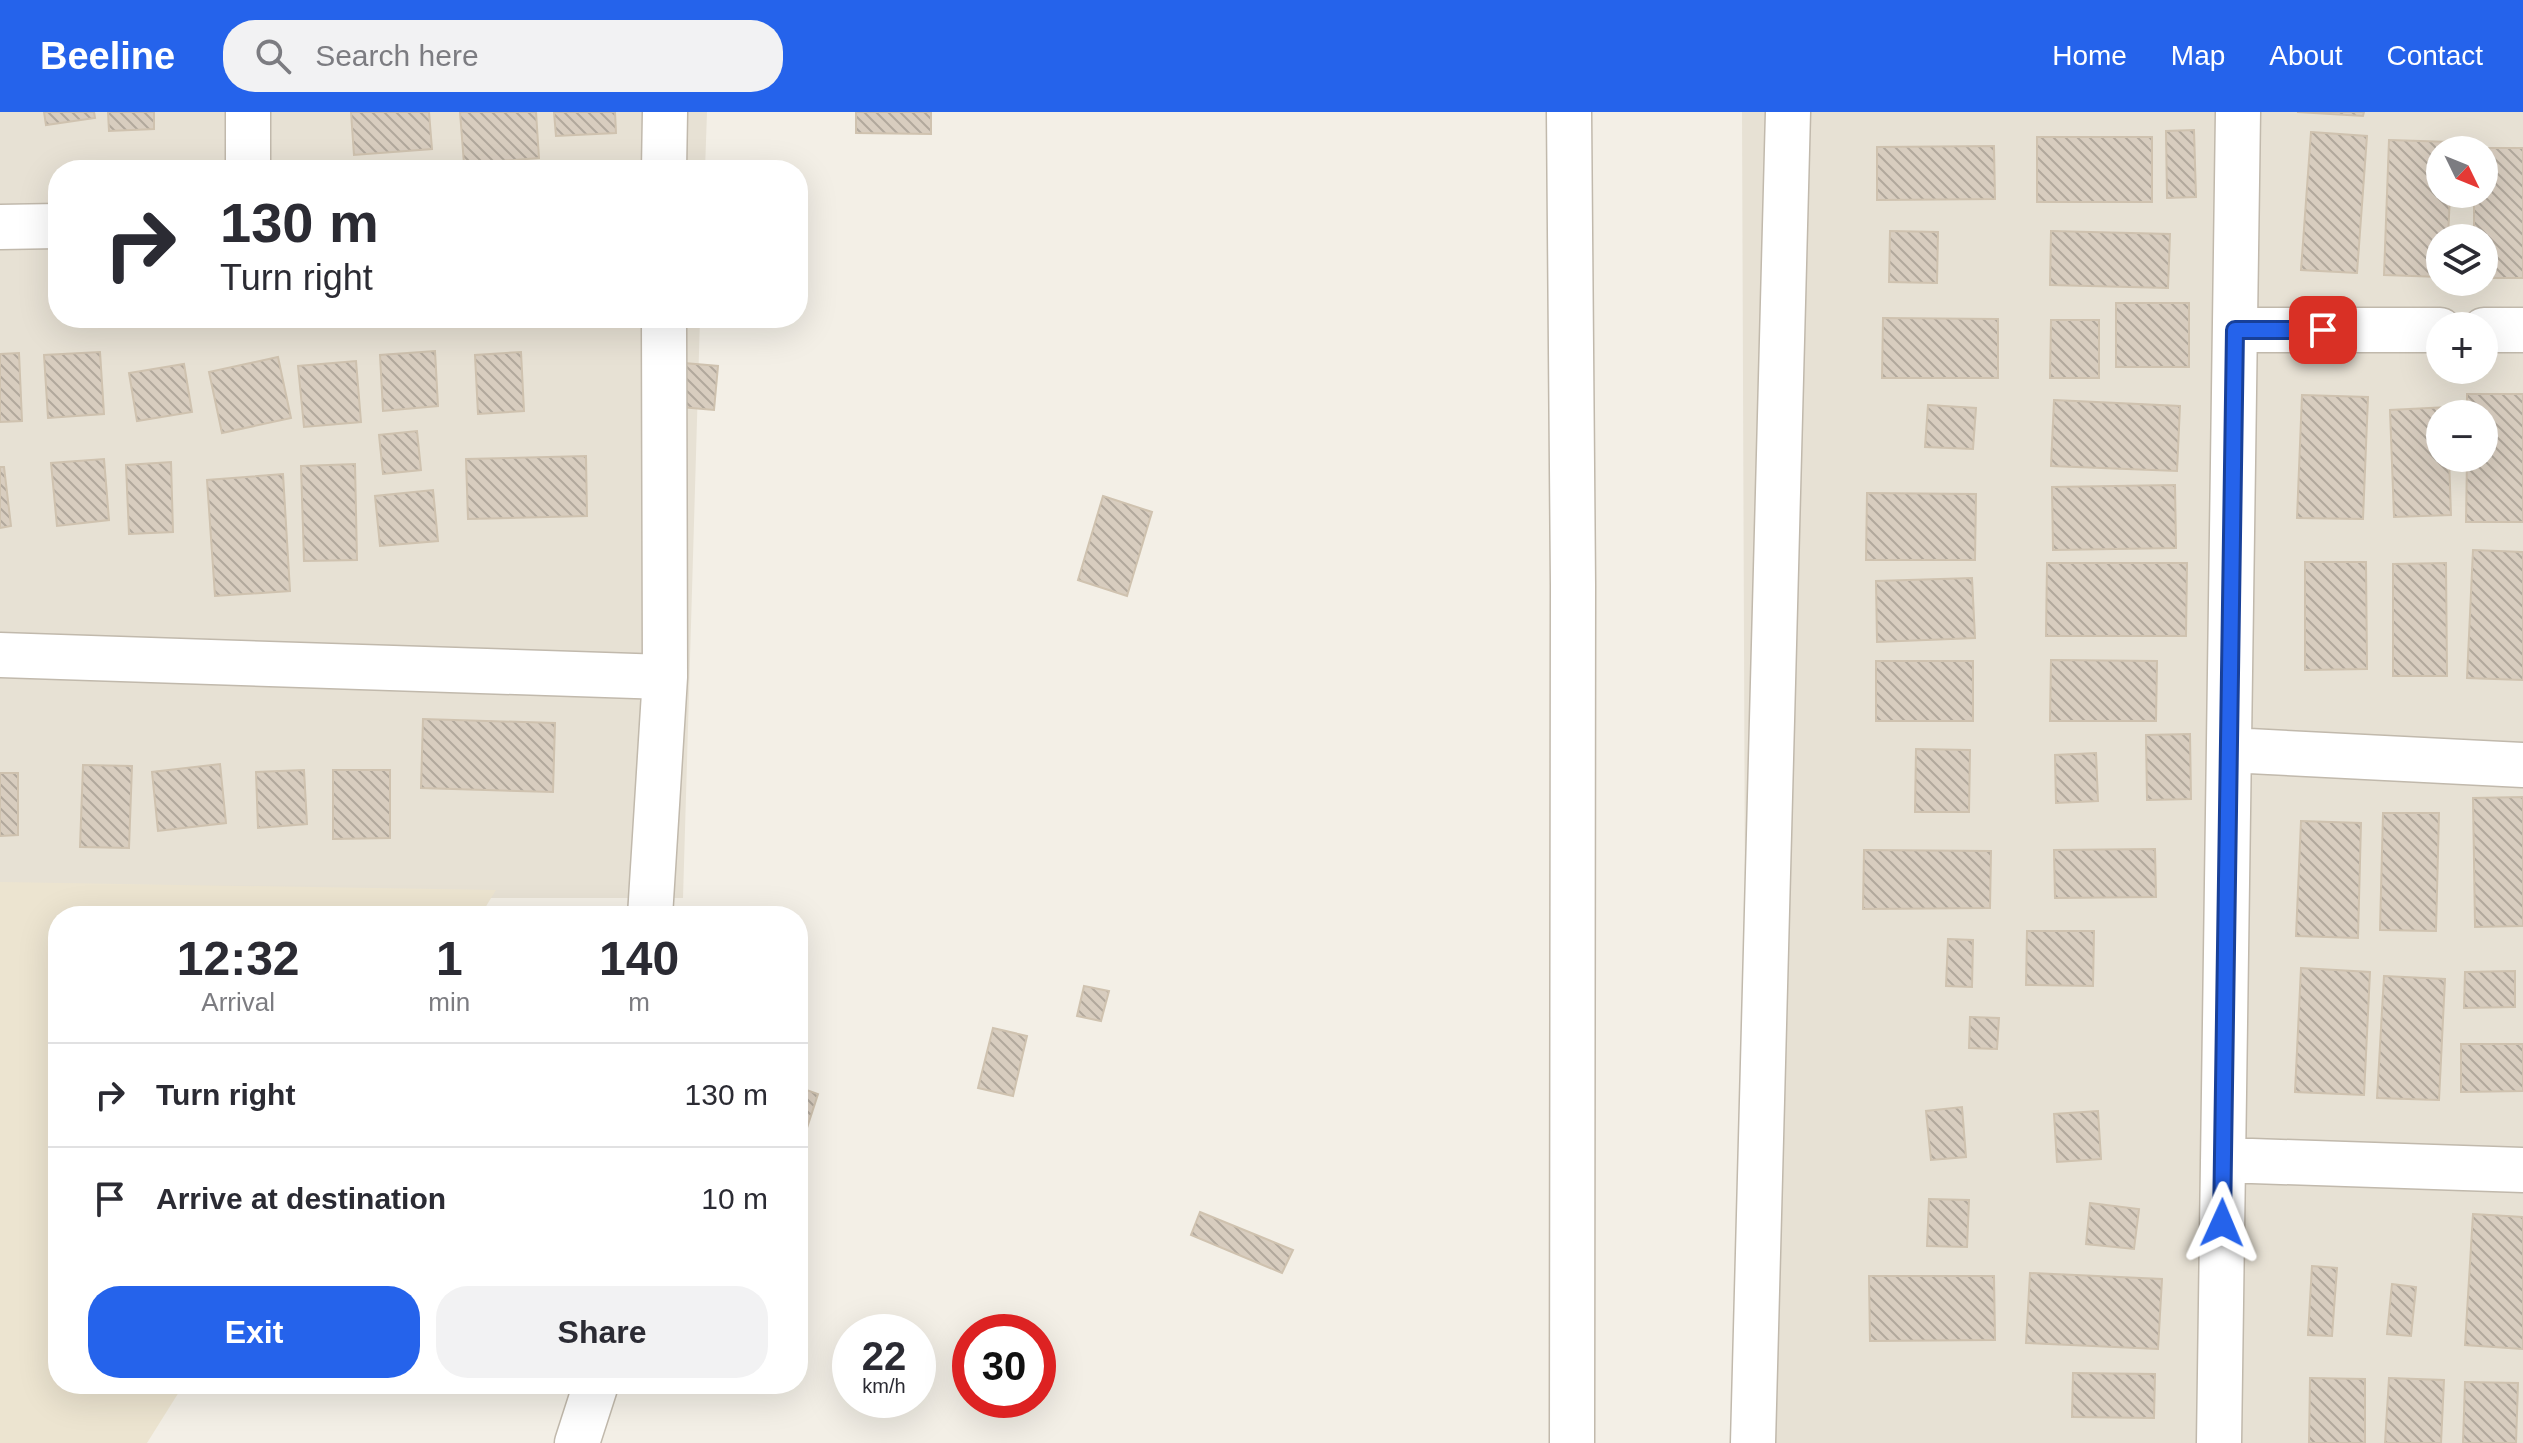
<!DOCTYPE html>
<html lang="en">
<head>
<meta charset="utf-8">
<style>
  body { margin:0; font-family:Helvetica,sans-serif; background:#f2f2f3; color:#2b2b33; height:100vh; display:flex; flex-direction:column; font-size:30px; white-space:nowrap }
  * { box-sizing:border-box; margin:0 }
  p { font-size:26px; color:#7c7c81 }
  .icon { flex:none; width:44px; height:44px; fill:none; stroke:currentColor; stroke-width:2; stroke-linecap:round; stroke-linejoin:round }
  .map { position:relative; flex:1; overflow:hidden }
  .details { position:absolute; left:48px; top:794px; width:760px; height:488px; display:flex; flex-direction:column; background:#fff; border-radius:32px; box-shadow:0 8px 32px #0002 }
  .details>* { flex:none }
  .top-card { position:absolute; left:48px; top:48px; width:760px; height:168px; border-radius:32px; box-shadow:0 8px 32px #0002; background:#fff; color:#2b2b33; overflow:hidden }
  .needle { width:52px; rotate:133deg }
  .tools { position:absolute; left:2426px; top:24px; display:grid; gap:16px }
  .tools a { display:grid; place-items:center; width:72px; height:72px; border-radius:50%; background:#fff; box-shadow:0 8px 32px #0002; font-size:40px }
  .speed { position:absolute; left:832px; top:1202px; display:flex; gap:16px; font-size:40px; font-weight:700; text-align:center }
  .speed>* { display:grid; place-content:center; width:104px; height:104px; border-radius:50%; background:#fff; box-shadow:0 8px 32px #0002; line-height:1 }
  .speed small { font-size:20px; font-weight:400 }
  .speed .limit { border:12px solid #d22; background:#fff; color:#111 }
  .pin { position:absolute; display:grid; place-items:center; width:68px; height:68px; color:#fff; margin:-34px; border-radius:16px; box-shadow:0 4px 12px #0006 }
  .me { position:absolute; width:88px; margin:-44px; rotate:1deg; stroke-linejoin:round; filter:drop-shadow(0 0 6px #0008) }
  .turn { display:flex; align-items:center; gap:28px; height:168px; padding:0 40px; font-size:36px }
  .turn .icon { width:104px; height:104px; stroke-width:2.5 }
  .turn b { display:block; font-size:56px; line-height:68px }
  .eta { display:flex; justify-content:space-evenly; align-items:center; height:136px; text-align:center }
  .eta b { font-size:48px; font-weight:600; line-height:56px }
  .primary-button { display:flex; gap:16px; margin-top:auto; padding:16px 40px }
  .primary-button a { flex:1; height:92px; border-radius:32px; background:#2563eb; color:#fff; font-size:32px; font-weight:600; line-height:92px; text-align:center }
  .primary-button a+a { background:#f2f2f3; color:#2b2b33 }
  ul { padding:0; list-style:none }
  li { display:flex; align-items:center; gap:24px; height:104px; padding:0 40px; border-top:2px solid #e1e1e2 }
  li div { flex:1 }
  li b { display:block; font-size:30px }
  li em { font-style:normal }
  header { display:flex; align-items:center; gap:48px; box-sizing:border-box; height:112px; padding:0 40px; background:#2563eb; color:#fff }
  header strong { font-size:38px }
  nav { display:flex; gap:44px; margin-inline-start:auto; font-size:28px }
  .search { width:560px; height:72px; background:#f2f2f3; display:flex; align-items:center; gap:20px; box-sizing:border-box; padding:0 28px; border-radius:32px; color:#7c7c81; font-size:30px }
  .map>svg:first-child { display:block }
  .residential { fill:#e7e1d4; fill-rule:evenodd }
  .education { fill:#ece4d0 }
  .building { fill:url(#building-back-hatch); stroke:#cfc2af; stroke-width:2 }
  .lines { fill:none; stroke-linecap:round; stroke-linejoin:round }
  .minor-casing { stroke:#c1b9ac; stroke-width:47 }
  .tertiary-casing { stroke:#c1b9ac; stroke-width:47 }
  .minor { stroke:#fff; stroke-width:44 }
  .tertiary { stroke:#fff; stroke-width:44 }
  .route-casing { stroke:#184099; stroke-width:20 }
  .route { stroke:#2563eb; stroke-width:14 }
</style>
</head>
<body>
<header>
<strong>Beeline</strong>
<div class="search"><svg class="icon" aria-label="search" viewBox="0 0 24 24"><circle cx="10" cy="10" r="6"/><path d="M15 15l6 6"/></svg>Search here</div>
<nav><a>Home</a><a>Map</a><a>About</a><a>Contact</a></nav>
</header>
<div class="map">
<svg width="2523" height="1331" viewBox="0 0 2523 1331">
  <defs>
    <pattern id="building-back-hatch" width="6" height="6" patternUnits="userSpaceOnUse" patternTransform="scale(2)"><rect width="6" height="6" fill="#d8cdbf"/><path d="M-1 5l2 2M0 0l6 6M5-1l2 2" fill="none" stroke="#b1a89c"/></pattern>
  </defs>
  <rect width="100%" height="100%" fill="#f3efe6"/>
  <path class="residential" d="M0 0H707L705 58H58V206H700L683 786H0Z
    M1742 0H2523V1331H1747ZM2440 38H2484V82H2440ZM2440 126H2484V170H2440ZM2440 214H2484V258H2440ZM2440 302H2484V346H2440Z"/>
  <path class="education" d="M0 770 496 778 480 804H58V1272H184L147 1331H0Z"/>
  <path class="building" d="M44 0H94L95 6 46 13Z
    M108 0H154V17L109 19Z
    M351 0H429L432 37 354 43Z
    M460 0H536L539 46 464 52Z
    M554 0H615L616 21 556 24Z
    M856 0H931V22L856 21Z
    M2297 0H2364L2363 4Z
    M2194 18 2196 85 2167 86 2166 19Z
    M2311 20 2367 24 2357 161 2301 158Z
    M2037 25H2152V90H2037Z
    M2389 28 2451 30V38H2440V82H2450L2448 126H2440V165L2384 163Z
    M1994 34 1995 87 1877 88V35Z
    M2473 36H2523V166H2484V126H2474V82H2484V38Z
    M1890 119 1938 120 1937 171 1889 170Z
    M2051 119 2170 122 2168 176 2050 173Z
    M2116 191H2189V255H2116Z
    M1883 206 1998 207V266H1882Z
    M2051 208H2099V266H2050Z
    M435 239 438 294 383 299 380 243Z
    M100 240 104 302 48 306 44 243Z
    M521 240 524 299 478 302 475 243Z
    M19 241 22 309 0 310V242Z
    M278 245 291 306 222 321 209 260Z
    M356 249 361 310 304 315 298 254Z
    M684 251 718 254 714 298 681 295Z
    M184 252 192 300 137 309 129 261Z
    M2467 282H2523V410H2466L2467 346H2484V302H2467Z
    M2302 283 2368 285 2363 407 2297 406Z
    M2054 288 2180 294 2177 359 2051 354Z
    M1928 293 1976 296 1973 337 1925 335Z
    M2448 295V302H2440V346H2449L2451 403 2394 405 2390 298Z
    M417 319 421 358 383 362 379 323Z
    M586 344 587 404 468 407 466 347Z
    M104 347 109 408 57 414 51 351Z
    M171 350 173 420 129 422 126 353Z
    M355 352 357 448 304 449 301 354Z
    M0 355H4L11 414 0 416Z
    M283 362 290 479 215 484 207 368Z
    M2175 373 2176 436 2053 438 2052 375Z
    M433 378 438 429 380 434 375 384Z
    M1867 381 1976 382 1975 448H1866Z
    M1103 384 1152 400 1127 484 1078 468Z
    M2473 438 2523 440V568L2467 566Z
    M2305 450H2366L2367 557 2305 558Z
    M2047 451H2187L2186 524H2046Z
    M2446 451 2447 564H2393V452Z
    M1972 466 1975 526 1877 530 1876 469Z
    M2051 548 2157 549 2156 609H2050Z
    M1876 549H1973V609H1876Z
    M423 607 555 611 553 680 421 676Z
    M2190 622 2191 687 2147 688 2146 623Z
    M1916 637 1970 638 1969 700H1915Z
    M2096 641 2098 689 2056 691 2055 643Z
    M220 652 226 711 158 719 152 660Z
    M83 653 132 654 129 736 80 735Z
    M304 658 307 712 258 716 256 660Z
    M333 658H390V726L333 727Z
    M0 661H18V723L0 724Z
    M2523 685V814L2475 815 2473 686Z
    M2383 701H2439L2436 819 2380 818Z
    M2301 709 2361 711 2358 826 2296 824Z
    M2155 737 2156 785 2055 786 2054 738Z
    M1864 738 1991 739 1990 796 1863 797Z
    M2027 819H2094L2093 874 2026 873Z
    M1948 827 1973 828 1972 875 1946 874Z
    M2301 856 2370 860 2364 983 2295 980Z
    M2515 859V895L2464 896 2465 860Z
    M2384 864 2445 867 2439 988 2377 986Z
    M1084 874 1109 879 1101 909 1077 904Z
    M1970 905 1999 906 1997 937 1969 936Z
    M993 916 1027 924 1013 984 978 976Z
    M2461 932H2523V979L2461 980Z
    M798 975 818 982 806 1019 798 1016Z
    M1962 995 1966 1045 1931 1048 1926 999Z
    M2098 999 2101 1047 2057 1050 2054 1002Z
    M1929 1087 1969 1088 1967 1135 1927 1134Z
    M2090 1091 2139 1097 2134 1137 2086 1132Z
    M1200 1100 1293 1138 1282 1161 1191 1123Z
    M2473 1102 2523 1105V1237L2465 1233Z
    M2312 1154 2337 1156 2332 1224 2308 1223Z
    M2030 1161 2162 1167 2158 1237 2026 1231Z
    M1869 1164H1994L1995 1228 1870 1229Z
    M2392 1172 2416 1175 2411 1224 2387 1222Z
    M2073 1261 2155 1262 2154 1306 2072 1305Z
    M2310 1266 2365 1267V1331H2309Z
    M2389 1266 2444 1268 2441 1331H2385Z
    M2465 1270 2518 1271 2516 1331H2463Z"/>
  <g class="lines">
    <g class="minor-casing">
      <path id="minor" d="M248 0V58
        M664 58 665 0
        M0 115 58 114
        M2235 218H2440
        M2484 218H2523
        M0 543 665 565 664 206
        M2229 638 2523 653
        M650 804 665 565
        M2223 1048 2523 1058
        M577 1331 596 1272
        M1753 1331 1788 0
        M2219 1331 2238 0"/>
    </g>
    <g class="tertiary-casing">
      <path id="tertiary" d="M1569 0 1573 473 1572 1331"/>
    </g>
    <use href="#minor" class="minor"/>
    <use href="#tertiary" class="tertiary"/>
  </g>
  <g class="lines">
    <g class="route-casing">
      <path id="route" d="M2222 1111 2235 218H2323"/>
    </g>
    <use href="#route" class="route"/>
  </g>
</svg>
<div class="tools">
<a><svg class="needle" viewBox="-14 -14 28 28"><path d="M0-13l5 13h-10z" fill="#e53935"/><path d="M0 13l5-13h-10z" fill="#7c7c81"/></svg></a>
<a><svg class="icon" aria-label="layers" viewBox="0 0 24 24"><path d="M12 4l9 5-9 5-9-5zM3 14l9 5 9-5"/></svg></a>
<a>+</a>
<a>−</a>
</div>
<div class="speed"><div>22<small>km/h</small></div><div class="limit">30</div></div>
<div class="pin" style="left:2323px;top:218px;background:#d93025"><svg class="icon" aria-label="arrive" viewBox="0 0 24 24"><path d="M6 21V4h12l-3 4 3 4H6"/></svg></div>
<svg class="me" style="left:2222px;top:1111px" viewBox="-20 -20 40 40"><path d="M0-17L14 15 0 8-14 15z" fill="#2563eb" stroke="#fff" stroke-width="4"/></svg>
<div class="top-card">
<div class="turn"><svg class="icon" aria-label="right" viewBox="0 0 24 24"><path d="M7 20v-9h11M14 6l5 5-5 5"/></svg><div><b>130 m</b>Turn right</div></div>
</div>
<section class="details">
<div class="eta">
<div><b>12:32</b><p>Arrival</p></div>
<div><b>1</b><p>min</p></div>
<div><b>140</b><p>m</p></div>
</div>
<ul>
<li><svg class="icon" aria-label="right" viewBox="0 0 24 24"><path d="M7 20v-9h11M14 6l5 5-5 5"/></svg><div><b>Turn right</b></div><em>130 m</em></li>
<li><svg class="icon" aria-label="arrive" viewBox="0 0 24 24"><path d="M6 21V4h12l-3 4 3 4H6"/></svg><div><b>Arrive at destination</b></div><em>10 m</em></li>
</ul>
<div class="primary-button"><a>Exit</a><a>Share</a></div>
</section>
</div>
</body>
</html>
